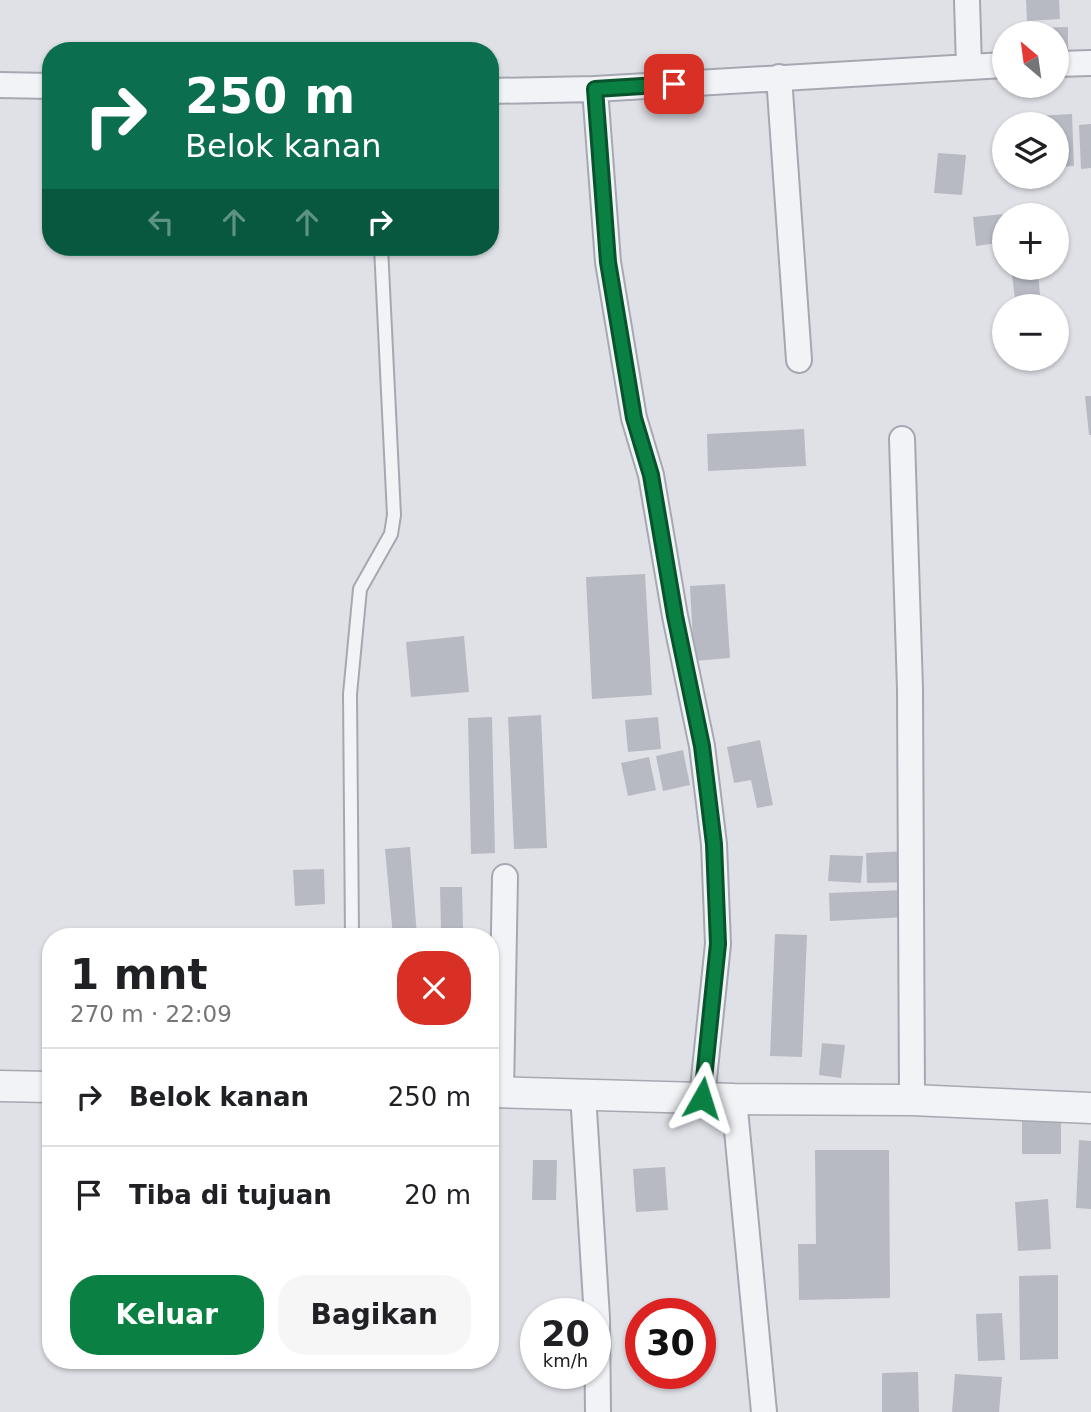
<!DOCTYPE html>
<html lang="id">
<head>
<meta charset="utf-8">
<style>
  body { margin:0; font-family:"DejaVu Sans",sans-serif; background:#f6f6f6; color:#202124; height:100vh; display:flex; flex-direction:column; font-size:26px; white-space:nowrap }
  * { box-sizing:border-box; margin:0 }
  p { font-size:23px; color:#757577 }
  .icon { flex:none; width:38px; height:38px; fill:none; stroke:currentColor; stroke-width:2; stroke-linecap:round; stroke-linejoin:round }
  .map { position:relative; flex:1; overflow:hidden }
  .side { position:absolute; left:42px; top:928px; width:457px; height:441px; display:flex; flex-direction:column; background:#fff; border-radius:28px; box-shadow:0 2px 5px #0004 }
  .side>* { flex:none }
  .guide { position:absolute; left:42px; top:42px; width:457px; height:214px; border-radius:28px; box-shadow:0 2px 5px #0004; background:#0b6e4f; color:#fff; overflow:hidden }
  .needle { width:46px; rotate:331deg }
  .buttons { position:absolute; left:992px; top:21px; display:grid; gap:14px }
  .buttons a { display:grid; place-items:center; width:77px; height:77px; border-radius:50%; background:#fff; box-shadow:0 2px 5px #0004; font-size:35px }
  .speed { position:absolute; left:520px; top:1298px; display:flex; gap:14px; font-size:35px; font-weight:700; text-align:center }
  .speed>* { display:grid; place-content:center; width:91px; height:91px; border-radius:50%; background:#fff; box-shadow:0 2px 5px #0004; line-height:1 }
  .speed small { font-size:18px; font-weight:400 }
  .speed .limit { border:10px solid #d22; background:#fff; color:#111 }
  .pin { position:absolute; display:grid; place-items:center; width:60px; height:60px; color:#fff; margin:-30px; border-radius:14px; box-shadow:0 4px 10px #0006 }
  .me { position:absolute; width:77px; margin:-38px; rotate:6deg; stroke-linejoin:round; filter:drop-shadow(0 0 5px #0008) }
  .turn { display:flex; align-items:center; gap:24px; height:147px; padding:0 28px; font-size:32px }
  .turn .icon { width:91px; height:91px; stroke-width:2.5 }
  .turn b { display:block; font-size:49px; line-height:60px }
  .lanes { display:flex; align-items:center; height:66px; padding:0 28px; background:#0003; justify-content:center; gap:35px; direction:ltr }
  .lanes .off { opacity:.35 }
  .round { display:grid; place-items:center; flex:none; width:74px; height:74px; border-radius:28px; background:#f6f6f6 }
  .head { display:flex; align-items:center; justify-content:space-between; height:119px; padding:0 28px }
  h1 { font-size:42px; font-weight:700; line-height:52px }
  .action { display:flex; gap:14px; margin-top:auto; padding:14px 28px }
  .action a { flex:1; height:80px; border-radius:28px; background:#0b8043; color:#fff; font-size:28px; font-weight:700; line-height:80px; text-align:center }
  .action a+a { background:#f6f6f6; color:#202124 }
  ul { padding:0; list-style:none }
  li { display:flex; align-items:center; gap:21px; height:98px; padding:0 28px; border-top:2px solid #e0e0e0 }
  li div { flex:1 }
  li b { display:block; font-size:26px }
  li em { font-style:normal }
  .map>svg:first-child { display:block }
  .building { fill:#b7bac3 }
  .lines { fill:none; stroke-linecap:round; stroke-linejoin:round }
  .service-casing { stroke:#a6a8b1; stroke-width:16 }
  .minor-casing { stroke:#a6a8b1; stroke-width:28 }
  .tertiary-casing { stroke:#a6a8b1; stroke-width:33 }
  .service { stroke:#f2f3f6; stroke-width:12 }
  .minor { stroke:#f2f3f6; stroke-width:24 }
  .tertiary { stroke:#f2f3f6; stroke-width:30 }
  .route-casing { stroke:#07532c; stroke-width:18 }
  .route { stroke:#0b8043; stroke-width:12 }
</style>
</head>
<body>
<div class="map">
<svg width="1091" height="1412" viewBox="0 0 1091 1412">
  <rect width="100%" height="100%" fill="#e0e1e7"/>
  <path class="building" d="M1026 0H1059L1060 19 1027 21Z
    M1068 27V59H1057V33H1028V28Z
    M1072 114 1074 166 1057 167V124H1017V117Z
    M1091 124V168L1081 169 1079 125Z
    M938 153 966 155 962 195 934 193Z
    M1004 214V242L976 246 973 217Z
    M1038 272 1041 306H1016L1012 275Z
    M1085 396H1091V435H1089Z
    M804 429 806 466 708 471 707 434Z
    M645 574 652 695 592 699 586 577Z
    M725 584 730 658 694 661 690 586Z
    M464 636 469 692 411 697 406 642Z
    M541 715 547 848 514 849 508 717Z
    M492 717 495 853 471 854 468 718Z
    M658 717 661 749 628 752 625 720Z
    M760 740 773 805 757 808 751 780 734 783 727 747Z
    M683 750 690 785 663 791 656 756Z
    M649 757 656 790 628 796 621 763Z
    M410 847 417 936H393L385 849Z
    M907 851 908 882 867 883 866 853Z
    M830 855 863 856 861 883 828 881Z
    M324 869 325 904 295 906 293 870Z
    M440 887H462L463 929H441Z
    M905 890 906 917 830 921 829 893Z
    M775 934 807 935 802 1057 770 1056Z
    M822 1043 845 1045 841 1078 819 1075Z
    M1022 1118H1061V1154H1022Z
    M1079 1140 1091 1141V1209L1076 1208Z
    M815 1150H889L890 1298 799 1300 798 1244H816Z
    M533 1160H557L556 1200H532Z
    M665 1167 668 1210 636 1212 633 1169Z
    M1048 1199 1051 1249 1018 1251 1015 1202Z
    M1058 1275V1359L1020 1360 1019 1276Z
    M1002 1313 1005 1360 978 1361 976 1314Z
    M918 1372 919 1412H882V1373Z
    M955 1374 1002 1377 999 1412H952Z"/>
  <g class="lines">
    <g class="service-casing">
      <path id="service" d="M352 936 350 694 360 589 391 534 394 515 381 247"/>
    </g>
    <g class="minor-casing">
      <path id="minor" d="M967 0 969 67
        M1057 64 1091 63
        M779 77 799 360
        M0 85 51 86
        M595 89 608 262 634 418 651 475 675 616 702 746 714 844 718 944 702 1098
        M490 91 595 89 1004 65
        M902 439 910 689 912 1100
        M501 1092 505 877
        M583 1094 597 1318 598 1412
        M734 1099 764 1412"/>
    </g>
    <g class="tertiary-casing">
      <path id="tertiary" d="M0 1086 51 1087
        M490 1092 734 1099 912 1100 1091 1108"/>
    </g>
    <use href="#service" class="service"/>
    <use href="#minor" class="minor"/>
    <use href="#tertiary" class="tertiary"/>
  </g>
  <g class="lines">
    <g class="route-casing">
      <path id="route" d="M674 84 595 89 608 262 634 418 651 475 675 616 702 746 714 844 718 944 702 1098"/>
    </g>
    <use href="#route" class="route"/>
  </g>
</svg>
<div class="buttons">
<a><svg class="needle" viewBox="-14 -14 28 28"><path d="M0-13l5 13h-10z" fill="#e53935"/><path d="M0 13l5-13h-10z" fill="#757577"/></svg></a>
<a><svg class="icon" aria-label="layers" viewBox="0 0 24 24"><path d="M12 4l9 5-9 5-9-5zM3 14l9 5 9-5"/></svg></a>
<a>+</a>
<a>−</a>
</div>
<div class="speed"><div>20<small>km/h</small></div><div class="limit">30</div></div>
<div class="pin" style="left:674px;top:84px;background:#d93025"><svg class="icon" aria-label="arrive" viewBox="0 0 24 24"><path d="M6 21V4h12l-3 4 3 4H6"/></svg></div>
<svg class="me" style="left:702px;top:1098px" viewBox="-20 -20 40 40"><path d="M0-17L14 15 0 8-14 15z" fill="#0b8043" stroke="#fff" stroke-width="4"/></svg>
<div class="guide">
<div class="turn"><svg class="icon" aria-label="right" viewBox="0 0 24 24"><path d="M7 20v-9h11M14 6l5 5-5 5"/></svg><div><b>250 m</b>Belok kanan</div></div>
<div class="lanes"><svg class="icon off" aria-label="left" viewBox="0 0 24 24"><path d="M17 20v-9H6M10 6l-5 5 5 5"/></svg><svg class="icon off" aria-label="ahead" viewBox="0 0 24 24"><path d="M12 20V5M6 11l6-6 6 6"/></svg><svg class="icon off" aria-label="ahead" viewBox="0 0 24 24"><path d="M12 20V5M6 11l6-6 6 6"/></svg><svg class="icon" aria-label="right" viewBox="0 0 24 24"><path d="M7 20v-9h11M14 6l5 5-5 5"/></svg></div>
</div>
<section class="side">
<div class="head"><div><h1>1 mnt</h1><p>270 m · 22:09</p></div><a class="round" style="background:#d93025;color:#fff"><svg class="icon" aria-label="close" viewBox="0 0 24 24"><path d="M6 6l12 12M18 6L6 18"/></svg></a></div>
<ul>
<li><svg class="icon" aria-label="right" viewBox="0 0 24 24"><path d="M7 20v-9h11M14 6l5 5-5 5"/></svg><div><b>Belok kanan</b></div><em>250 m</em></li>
<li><svg class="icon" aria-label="arrive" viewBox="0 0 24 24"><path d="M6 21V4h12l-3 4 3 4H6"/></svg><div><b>Tiba di tujuan</b></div><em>20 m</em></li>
</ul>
<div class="action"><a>Keluar</a><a>Bagikan</a></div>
</section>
</div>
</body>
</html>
